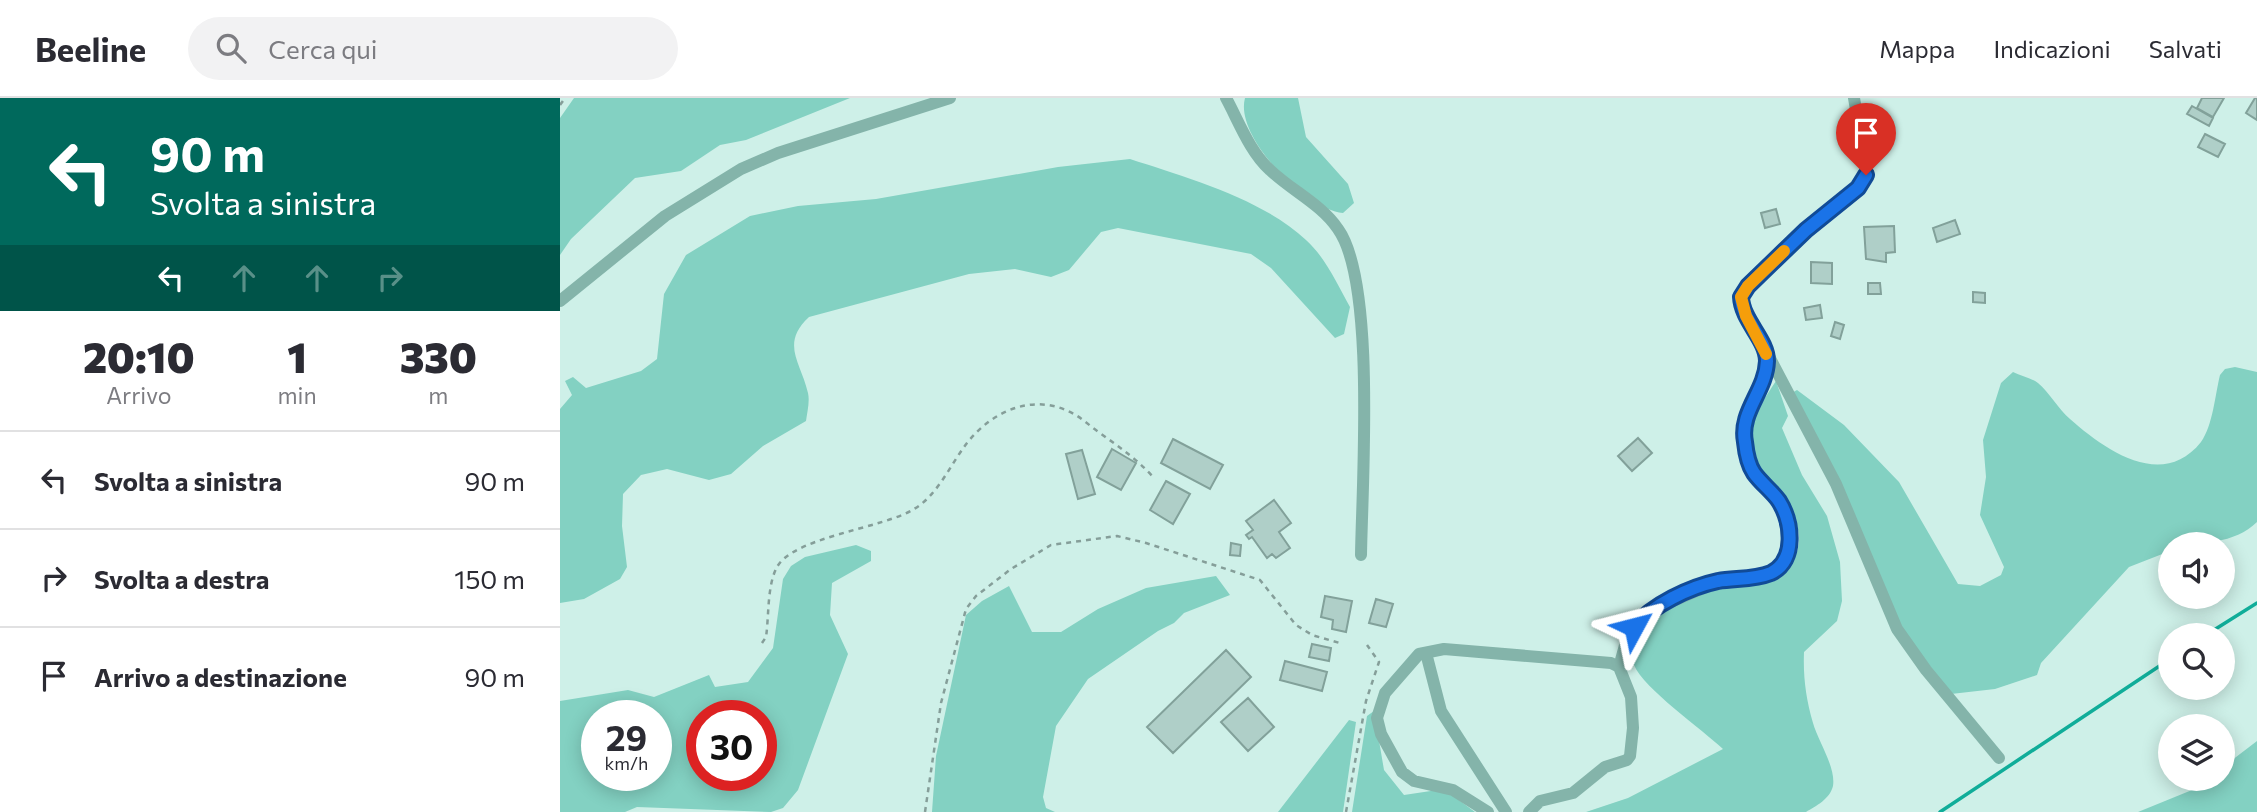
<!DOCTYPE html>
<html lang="it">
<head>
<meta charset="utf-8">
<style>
  body { margin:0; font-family:Commissioner,sans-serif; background:#f2f2f3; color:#2b2b33; height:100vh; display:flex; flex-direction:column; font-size:26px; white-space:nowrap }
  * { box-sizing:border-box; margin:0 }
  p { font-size:23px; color:#7c7c81 }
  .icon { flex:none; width:38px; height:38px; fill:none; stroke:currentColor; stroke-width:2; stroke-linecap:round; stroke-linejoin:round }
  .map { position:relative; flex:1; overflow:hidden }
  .side { display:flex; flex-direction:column; background:#fff; width:560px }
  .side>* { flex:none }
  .hud { background:#00695c; color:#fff; overflow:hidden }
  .buttons { position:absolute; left:1598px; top:434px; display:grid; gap:14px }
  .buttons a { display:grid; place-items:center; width:77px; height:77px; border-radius:50%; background:#fff; box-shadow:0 4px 18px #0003; font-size:35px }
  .speed { position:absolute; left:21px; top:602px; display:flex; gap:14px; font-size:35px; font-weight:700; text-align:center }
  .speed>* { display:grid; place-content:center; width:91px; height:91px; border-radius:50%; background:#fff; box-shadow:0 4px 18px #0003; line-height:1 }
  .speed small { font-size:18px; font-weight:400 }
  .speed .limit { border:10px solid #d22; background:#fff; color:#111 }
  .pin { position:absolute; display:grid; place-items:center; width:60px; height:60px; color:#fff; margin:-72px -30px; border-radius:50% 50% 50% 0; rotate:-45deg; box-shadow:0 0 7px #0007 }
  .pin .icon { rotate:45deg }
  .me { position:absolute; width:77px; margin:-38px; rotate:52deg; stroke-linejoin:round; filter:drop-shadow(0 0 5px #0008) }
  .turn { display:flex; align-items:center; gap:24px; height:147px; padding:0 35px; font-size:32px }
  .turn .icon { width:91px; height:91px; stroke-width:2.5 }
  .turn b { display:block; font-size:49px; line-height:60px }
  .lanes { display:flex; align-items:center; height:66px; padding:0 35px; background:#0003; justify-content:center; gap:35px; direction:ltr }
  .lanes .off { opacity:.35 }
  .eta { display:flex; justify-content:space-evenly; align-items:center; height:119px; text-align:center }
  .eta b { font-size:42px; font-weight:800; line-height:49px }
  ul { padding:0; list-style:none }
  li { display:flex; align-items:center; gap:21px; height:98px; padding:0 35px; border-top:2px solid #e1e1e2 }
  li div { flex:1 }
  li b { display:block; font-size:26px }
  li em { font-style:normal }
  header { display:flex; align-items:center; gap:42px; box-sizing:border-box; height:98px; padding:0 35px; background:#fff; border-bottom:2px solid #e1e1e2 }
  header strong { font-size:33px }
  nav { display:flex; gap:38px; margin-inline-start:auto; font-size:24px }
  .search { width:490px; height:63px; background:#f2f2f3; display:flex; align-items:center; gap:18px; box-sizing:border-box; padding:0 24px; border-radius:38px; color:#7c7c81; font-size:26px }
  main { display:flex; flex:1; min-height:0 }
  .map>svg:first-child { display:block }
  .green { fill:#83d1c2; fill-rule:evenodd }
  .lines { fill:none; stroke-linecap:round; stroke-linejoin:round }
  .stream { stroke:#10ad99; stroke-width:3.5 }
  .building { fill:#afcfc8; stroke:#82a19a; stroke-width:2 }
  .path { stroke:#859e99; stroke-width:2.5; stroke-dasharray:5 5; stroke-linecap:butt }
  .minor { stroke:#84b4aa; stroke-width:12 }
  .route-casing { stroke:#114b97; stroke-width:18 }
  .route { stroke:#1a73e8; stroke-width:12 }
  .slow { stroke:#f59e0b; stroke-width:12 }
</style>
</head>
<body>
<header>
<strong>Beeline</strong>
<div class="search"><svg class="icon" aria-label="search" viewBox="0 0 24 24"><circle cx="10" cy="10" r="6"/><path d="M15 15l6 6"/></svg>Cerca qui</div>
<nav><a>Mappa</a><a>Indicazioni</a><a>Salvati</a></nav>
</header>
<main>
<section class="side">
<div class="hud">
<div class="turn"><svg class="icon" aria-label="left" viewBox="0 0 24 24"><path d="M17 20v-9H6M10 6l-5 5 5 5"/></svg><div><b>90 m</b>Svolta a sinistra</div></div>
<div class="lanes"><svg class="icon" aria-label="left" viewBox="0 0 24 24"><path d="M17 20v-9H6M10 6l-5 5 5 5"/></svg><svg class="icon off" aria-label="ahead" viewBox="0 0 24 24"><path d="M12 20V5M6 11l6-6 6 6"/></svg><svg class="icon off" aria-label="ahead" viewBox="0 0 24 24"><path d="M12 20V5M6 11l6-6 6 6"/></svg><svg class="icon off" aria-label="right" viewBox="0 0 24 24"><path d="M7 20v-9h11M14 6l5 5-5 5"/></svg></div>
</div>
<div class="eta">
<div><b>20:10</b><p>Arrivo</p></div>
<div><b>1</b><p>min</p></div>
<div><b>330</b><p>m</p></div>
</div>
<ul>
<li><svg class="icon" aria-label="left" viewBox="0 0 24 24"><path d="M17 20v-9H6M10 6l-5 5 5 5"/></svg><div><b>Svolta a sinistra</b></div><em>90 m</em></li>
<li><svg class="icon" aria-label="right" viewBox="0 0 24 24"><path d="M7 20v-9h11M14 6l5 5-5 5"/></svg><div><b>Svolta a destra</b></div><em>150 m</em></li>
<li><svg class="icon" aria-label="arrive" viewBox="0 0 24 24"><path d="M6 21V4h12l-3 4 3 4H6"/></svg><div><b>Arrivo a destinazione</b></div><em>90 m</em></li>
</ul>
</section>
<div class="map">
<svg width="1697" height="714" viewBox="0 0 1697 714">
  <rect width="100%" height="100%" fill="#cef0e8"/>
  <path class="green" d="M14 0H290L186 42 160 47 121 73 75 80 11 141 0 157V20Z
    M685 0H738L746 39 788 86 794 105 783 115C748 112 674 40 685 0Z
    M570 61C625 79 703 101 746 142 766 160 777 186 790 209L784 236 775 240 711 170 691 156 558 130 541 134 509 172 491 179 455 171 409 176 249 219C220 246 241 264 248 295 250 304 247 315 246 323L203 348 171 376 149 382 107 371 81 377 63 396 62 428 67 469 60 481 24 501 0 505V311L12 297 5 283 13 279 26 290 81 273 97 261 104 196 126 157 190 118 238 108 316 101 498 69Z
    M1675 269 1697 274V424C1675 446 1639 446 1610 446V453L1569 469 1481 565 1477 577 1435 591 1391 596 1351 545 1333 514 1230 296 1237 292 1284 327 1339 384 1398 486 1420 488 1441 477 1444 469 1420 417 1426 379 1423 342 1441 285 1453 274C1461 278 1471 280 1478 285 1490 295 1498 311 1510 321 1544 351 1602 393 1641 344 1653 327 1655 297 1660 277L1665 271Z
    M1216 283 1228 318 1222 330 1242 377 1267 418 1280 464 1282 503 1277 523 1244 554C1243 579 1246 601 1253 625 1258 643 1276 669 1273 688 1270 701 1256 708 1246 714H1026L1068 700 1163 651C1142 631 1084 591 1074 567 1056 528 1131 499 1159 491 1173 488 1188 489 1201 486 1217 481 1235 466 1238 450 1248 405 1186 380 1191 335 1193 317 1206 298 1216 283Z
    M296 447 311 453V463L272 485 270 517 288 556 238 692 223 710 211 714 77 709 65 714H0V603L68 592 94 599 149 577 155 589 188 584 213 550 223 481 231 468 245 459ZM37 618H96V677H37ZM142 618H201V677H142Z
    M656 478 670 497 624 515 614 525 598 533 528 581 496 628 483 699 486 710 495 714H372L376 658 406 517 422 503 449 488 472 534H501L538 511 586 490Z
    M814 613 824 672 844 697 884 691 915 714H792L807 618Z
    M789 622 796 624 783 714H718Z
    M1697 643V714H1578L1632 692 1647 681H1662L1663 669Z"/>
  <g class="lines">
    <path class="stream" d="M1646 537 1697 505
      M1380 714 1610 561"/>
  </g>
  <path class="building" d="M1642 0H1664L1653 19 1637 10Z
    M1695 0H1697V22L1686 15Z
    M1632 8 1653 20 1649 28 1627 16Z
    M1645 36 1665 46 1658 59 1638 49Z
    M1216 111 1220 126 1205 130 1201 115Z
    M1395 122 1400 136 1377 144 1373 130Z
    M1334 128 1335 154 1326 155V164L1306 161 1304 129Z
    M1251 164 1272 165V186L1251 185Z
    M1308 185H1320L1321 196H1308Z
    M1413 194 1425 195V205L1413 204Z
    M1260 207 1262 220 1246 222 1244 210Z
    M1275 224 1284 227 1280 241 1271 238Z
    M1078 340 1092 355 1072 373 1058 358Z
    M613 341 663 367 650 391 601 365Z
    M552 351 576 365 561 392 537 379Z
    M522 352 535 396 518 401 506 356Z
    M606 383 630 396 613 426 590 412Z
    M714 402 731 425 719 434 730 450 716 460 712 456 707 460 692 439 689 441 686 437 693 432 686 423Z
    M671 445 681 447 680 458 670 457Z
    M765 498 792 503 786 534 772 531 773 522 761 519Z
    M816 501 833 506 826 529 809 525Z
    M752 546 771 550 769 563 749 559Z
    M666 552 691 579 613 655 587 629Z
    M725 563 767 574 762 593 720 582Z
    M688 600 714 629 688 653 661 624Z"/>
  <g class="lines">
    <path class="path" d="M0 7 5 0
      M202 545 206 539C209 519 207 490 216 471 230 439 322 431 354 411 378 397 390 367 407 345 433 312 475 294 514 316 523 321 531 329 540 335 559 349 577 361 593 379
      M365 714 381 605 406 511 416 498 451 471 491 447 557 438 586 445 700 482 736 527 752 537 783 546
      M786 714 806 603 819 564 807 547"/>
    <path class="minor" d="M666 0C679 24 690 54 710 72 732 93 761 106 778 131 816 184 802 386 801 457
      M1294 0 1306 70 1303 84 1246 132 1188 188 1181 199 1182 207 1276 386 1337 531 1366 572 1439 660
      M0 203 105 118 181 71 218 55 390 0
      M866 555 881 613 946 714
      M1059 569 1067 540 1090 513 1157 484 1211 475C1235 458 1234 426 1218 403 1210 390 1195 380 1189 365 1172 319 1207 300 1207 258
      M928 714 893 692 854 683 842 674 821 636 817 620 825 595 859 556 884 551 1051 565 1059 569 1071 599 1073 630 1070 658 1067 662 1045 669 1013 695 980 703 969 714"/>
  </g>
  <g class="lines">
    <g class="route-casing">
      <path id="route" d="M1074 529C1092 507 1130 489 1158 483 1175 480 1194 482 1211 475 1237 462 1232 424 1219 403 1212 393 1201 385 1194 375 1188 366 1186 354 1185 344 1179 314 1206 293 1207 263 1207 241 1182 223 1181 199L1188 188 1246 132 1298 90 1306 77"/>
    </g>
    <use href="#route" class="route"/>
    <path class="slow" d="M1206 256 1186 218 1181 199 1188 188 1224 153"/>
  </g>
</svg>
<div class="buttons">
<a><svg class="icon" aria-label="sound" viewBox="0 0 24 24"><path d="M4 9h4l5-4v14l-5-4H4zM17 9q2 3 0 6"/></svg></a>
<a><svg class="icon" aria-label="search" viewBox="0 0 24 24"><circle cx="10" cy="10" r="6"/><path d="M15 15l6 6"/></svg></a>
<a><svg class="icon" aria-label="layers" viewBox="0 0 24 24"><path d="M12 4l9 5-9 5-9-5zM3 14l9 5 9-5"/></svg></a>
</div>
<div class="speed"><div>29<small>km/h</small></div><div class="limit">30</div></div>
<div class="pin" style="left:1306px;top:77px;background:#d93025"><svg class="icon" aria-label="arrive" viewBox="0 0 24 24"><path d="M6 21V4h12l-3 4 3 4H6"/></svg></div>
<svg class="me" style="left:1074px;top:529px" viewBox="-20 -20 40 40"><path d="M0-17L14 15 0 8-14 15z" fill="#1a73e8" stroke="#fff" stroke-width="4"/></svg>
</div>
</main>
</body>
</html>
